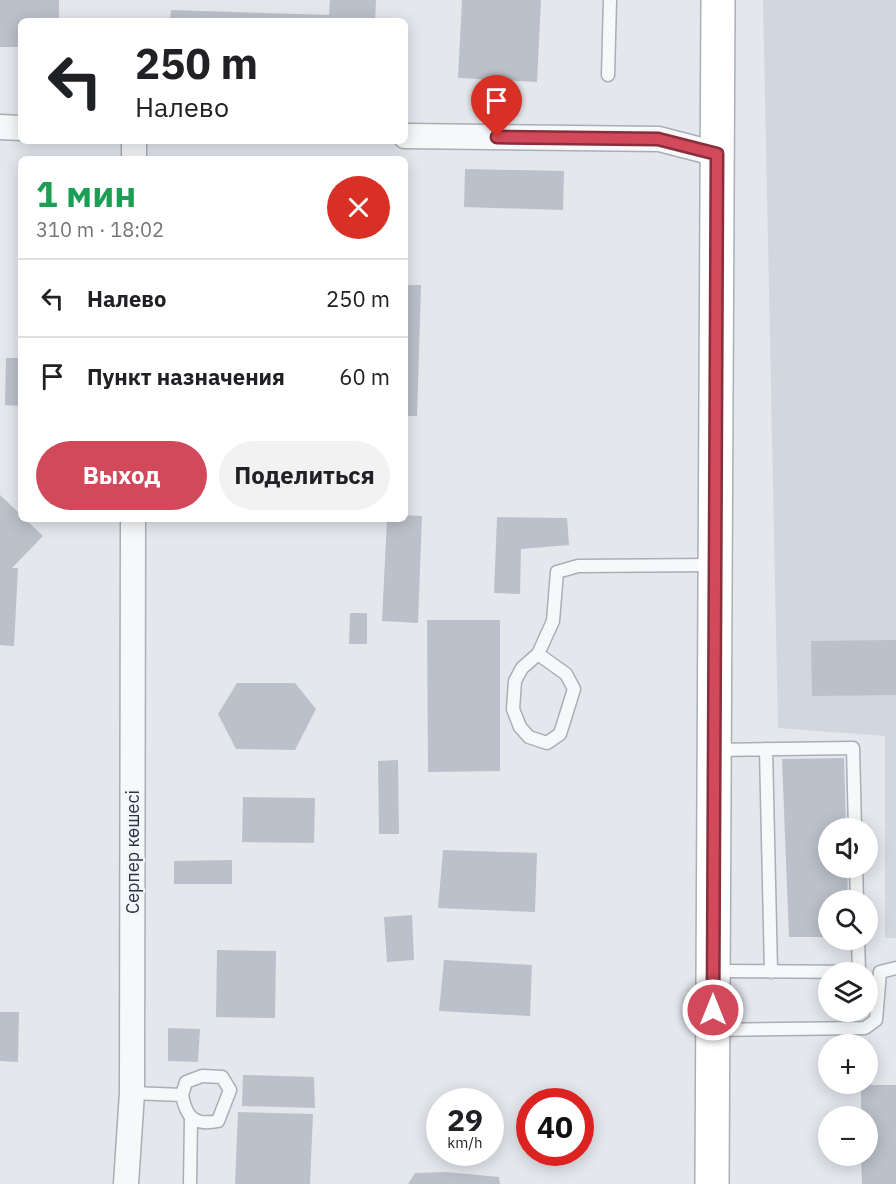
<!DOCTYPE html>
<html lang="ru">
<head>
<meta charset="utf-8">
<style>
  body { margin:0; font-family:"IBM Plex Sans",sans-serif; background:#f2f2f2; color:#202124; height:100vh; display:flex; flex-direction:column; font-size:22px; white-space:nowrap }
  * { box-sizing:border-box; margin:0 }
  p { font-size:20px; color:#757577 }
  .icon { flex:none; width:33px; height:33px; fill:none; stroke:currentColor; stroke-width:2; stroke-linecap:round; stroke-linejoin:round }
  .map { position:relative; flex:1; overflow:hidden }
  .drawer { position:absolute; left:18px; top:156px; width:390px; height:366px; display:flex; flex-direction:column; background:#fff; border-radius:9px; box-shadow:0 3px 15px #0003 }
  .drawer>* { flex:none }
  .banner { position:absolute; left:18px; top:18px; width:390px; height:126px; border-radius:9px; box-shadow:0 3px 15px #0003; background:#fff; color:#202124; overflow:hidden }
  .buttons { position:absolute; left:818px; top:818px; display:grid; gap:12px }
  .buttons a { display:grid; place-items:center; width:60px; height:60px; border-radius:50%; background:#fff; box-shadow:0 3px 15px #0003; font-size:30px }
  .speed { position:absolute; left:426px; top:1088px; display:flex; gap:12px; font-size:30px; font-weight:700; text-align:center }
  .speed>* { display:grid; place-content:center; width:78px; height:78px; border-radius:50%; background:#fff; box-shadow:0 3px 15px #0003; line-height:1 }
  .speed small { font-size:15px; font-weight:400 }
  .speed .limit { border:9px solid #d22; background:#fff; color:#111 }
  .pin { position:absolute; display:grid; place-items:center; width:51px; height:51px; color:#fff; margin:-62px -26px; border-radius:50% 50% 50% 0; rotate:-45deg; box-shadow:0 0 6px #0007 }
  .pin .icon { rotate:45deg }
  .me { position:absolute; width:66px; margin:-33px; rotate:0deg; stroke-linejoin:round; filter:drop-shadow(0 0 4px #0008) }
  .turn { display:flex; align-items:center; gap:21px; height:126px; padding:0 18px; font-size:27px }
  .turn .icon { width:78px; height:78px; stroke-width:2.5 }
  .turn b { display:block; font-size:42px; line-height:51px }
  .round { display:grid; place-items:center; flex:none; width:63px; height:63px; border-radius:32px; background:#f2f2f2 }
  .summary { display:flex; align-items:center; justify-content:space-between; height:102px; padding:0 18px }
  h1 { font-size:36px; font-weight:700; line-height:45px; color:#1e9e55 }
  .cta { display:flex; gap:12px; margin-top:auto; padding:12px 18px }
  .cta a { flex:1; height:69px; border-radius:36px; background:#d1495b; color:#fff; font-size:24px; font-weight:700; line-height:69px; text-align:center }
  .cta a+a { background:#f2f2f2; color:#202124 }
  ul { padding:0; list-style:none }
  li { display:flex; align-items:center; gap:18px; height:78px; padding:0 18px; border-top:2px solid #e0e0e0 }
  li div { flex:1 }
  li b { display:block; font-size:22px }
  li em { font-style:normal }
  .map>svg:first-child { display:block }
  .built { fill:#d2d6de }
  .building { fill:#bbc0ca }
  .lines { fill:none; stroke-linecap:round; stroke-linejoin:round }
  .lane-casing { stroke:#a9aeb7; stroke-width:15 }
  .street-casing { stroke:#a9aeb7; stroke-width:27 }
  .secondary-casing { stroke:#a9aeb7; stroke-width:36 }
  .lane { stroke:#f7f8fa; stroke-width:12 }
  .street { stroke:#f7f8fa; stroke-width:24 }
  .secondary { stroke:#fff; stroke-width:33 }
  .route-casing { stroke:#882f3b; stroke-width:15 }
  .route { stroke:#d1495b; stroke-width:10 }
  .labels { text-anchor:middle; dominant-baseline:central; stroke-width:4.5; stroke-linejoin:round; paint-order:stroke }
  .street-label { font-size:18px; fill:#2b3445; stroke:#f4f6f9 }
</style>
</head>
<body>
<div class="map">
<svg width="896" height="1184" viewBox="0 0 896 1184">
  <rect width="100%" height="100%" fill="#e4e7ec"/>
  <path class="built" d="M763 0H896V938H885V736L778 728Z"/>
  <path class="building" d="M0 0H59V21H21V47H0Z
    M330 0H376L375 21H170L171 10 329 15Z
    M462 0H541L537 82 458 78Z
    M465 169 564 171 563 210 464 207Z
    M405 285H421L417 416H405Z
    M6 358H21V406L5 405Z
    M0 495 21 515V519H25L43 536 12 568H18L14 646 0 645Z
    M405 515 422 516 418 623 382 621 387 519H405Z
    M497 517 567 518 569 545 521 549 520 594 494 593Z
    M350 613H367V644H349Z
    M427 620H500V771L428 772Z
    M896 640V695L812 696 811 641Z
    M237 683H295L316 709 295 750 236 749 218 714Z
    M844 758 846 828H828V867H847L848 900H828V937H789L782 759Z
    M398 760 399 834H379L378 761Z
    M243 797 315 798 314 843 242 842Z
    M443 850 537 853 535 912 438 908Z
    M232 860V884H174V861Z
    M412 915 414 960 387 962 384 917Z
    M217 950 276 951 275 1018 216 1017Z
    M444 960 532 965 530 1016 439 1011Z
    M0 1012H19L18 1062 0 1061Z
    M168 1028 200 1029 198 1062 168 1061Z
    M243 1075 314 1077 315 1108 242 1106Z
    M861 1085H896V1184H862L861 1155H867V1116H861Z
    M238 1112 313 1114 310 1184H235Z
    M446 1172 499 1177 500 1184H408L415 1173Z"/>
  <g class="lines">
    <g class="lane-casing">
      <path id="lane" d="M608 75 610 0
        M538 654 566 674 574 689 560 734 547 743 529 737 520 727 513 709 515 681 522 668 538 654 553 621 557 572 578 566 714 565
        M766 749 771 972
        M716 750 853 748 855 828
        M856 867 857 900
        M714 971 859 972 858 939
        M714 1030 865 1028 876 1020 880 972 896 968
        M132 1093 182 1095 186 1082 202 1076 222 1077 230 1090 218 1121C194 1126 186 1117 182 1095
        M190 1184 191 1118"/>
    </g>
    <g class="street-casing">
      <path id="street" d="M0 127 21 128
        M405 136 659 139 717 154
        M134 159V141
        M126 1184 132 1093 133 519"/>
    </g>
    <g class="secondary-casing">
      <path id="secondary" d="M712 1184 718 0"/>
    </g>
    <use href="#lane" class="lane"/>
    <use href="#street" class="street"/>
    <use href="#secondary" class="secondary"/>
  </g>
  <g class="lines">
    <g class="route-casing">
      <path id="route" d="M497 137 658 139 717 154 713 1010"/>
    </g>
    <use href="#route" class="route"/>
  </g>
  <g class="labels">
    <g class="street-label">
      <text transform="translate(132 852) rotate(-90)">Серпер көшесі</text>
    </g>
  </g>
</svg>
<div class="buttons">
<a><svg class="icon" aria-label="sound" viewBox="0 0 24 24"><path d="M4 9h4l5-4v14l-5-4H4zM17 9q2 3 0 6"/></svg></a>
<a><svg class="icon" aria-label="search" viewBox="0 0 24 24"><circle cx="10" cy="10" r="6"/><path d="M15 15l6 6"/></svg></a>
<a><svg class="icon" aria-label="layers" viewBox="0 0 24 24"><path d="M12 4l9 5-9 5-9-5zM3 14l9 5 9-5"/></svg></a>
<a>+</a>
<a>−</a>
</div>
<div class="speed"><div>29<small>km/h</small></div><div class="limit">40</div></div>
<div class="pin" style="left:497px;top:137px;background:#d93025"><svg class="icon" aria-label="arrive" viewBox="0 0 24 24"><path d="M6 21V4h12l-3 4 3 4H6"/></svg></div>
<svg class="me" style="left:713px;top:1010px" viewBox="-20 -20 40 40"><circle r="17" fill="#d1495b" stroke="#fff" stroke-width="3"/><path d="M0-11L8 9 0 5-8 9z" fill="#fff"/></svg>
<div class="banner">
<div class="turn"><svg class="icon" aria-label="left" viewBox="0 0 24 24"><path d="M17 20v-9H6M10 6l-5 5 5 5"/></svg><div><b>250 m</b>Налево</div></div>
</div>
<section class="drawer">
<div class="summary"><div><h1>1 мин</h1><p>310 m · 18:02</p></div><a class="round" style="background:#d93025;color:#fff"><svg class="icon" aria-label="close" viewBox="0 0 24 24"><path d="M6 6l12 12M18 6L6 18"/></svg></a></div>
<ul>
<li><svg class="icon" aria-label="left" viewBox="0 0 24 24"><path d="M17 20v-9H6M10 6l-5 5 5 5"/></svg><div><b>Налево</b></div><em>250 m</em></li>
<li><svg class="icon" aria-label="arrive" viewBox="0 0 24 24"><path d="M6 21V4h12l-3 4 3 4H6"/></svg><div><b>Пункт назначения</b></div><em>60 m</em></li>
</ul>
<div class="cta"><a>Выход</a><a>Поделиться</a></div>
</section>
</div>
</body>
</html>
